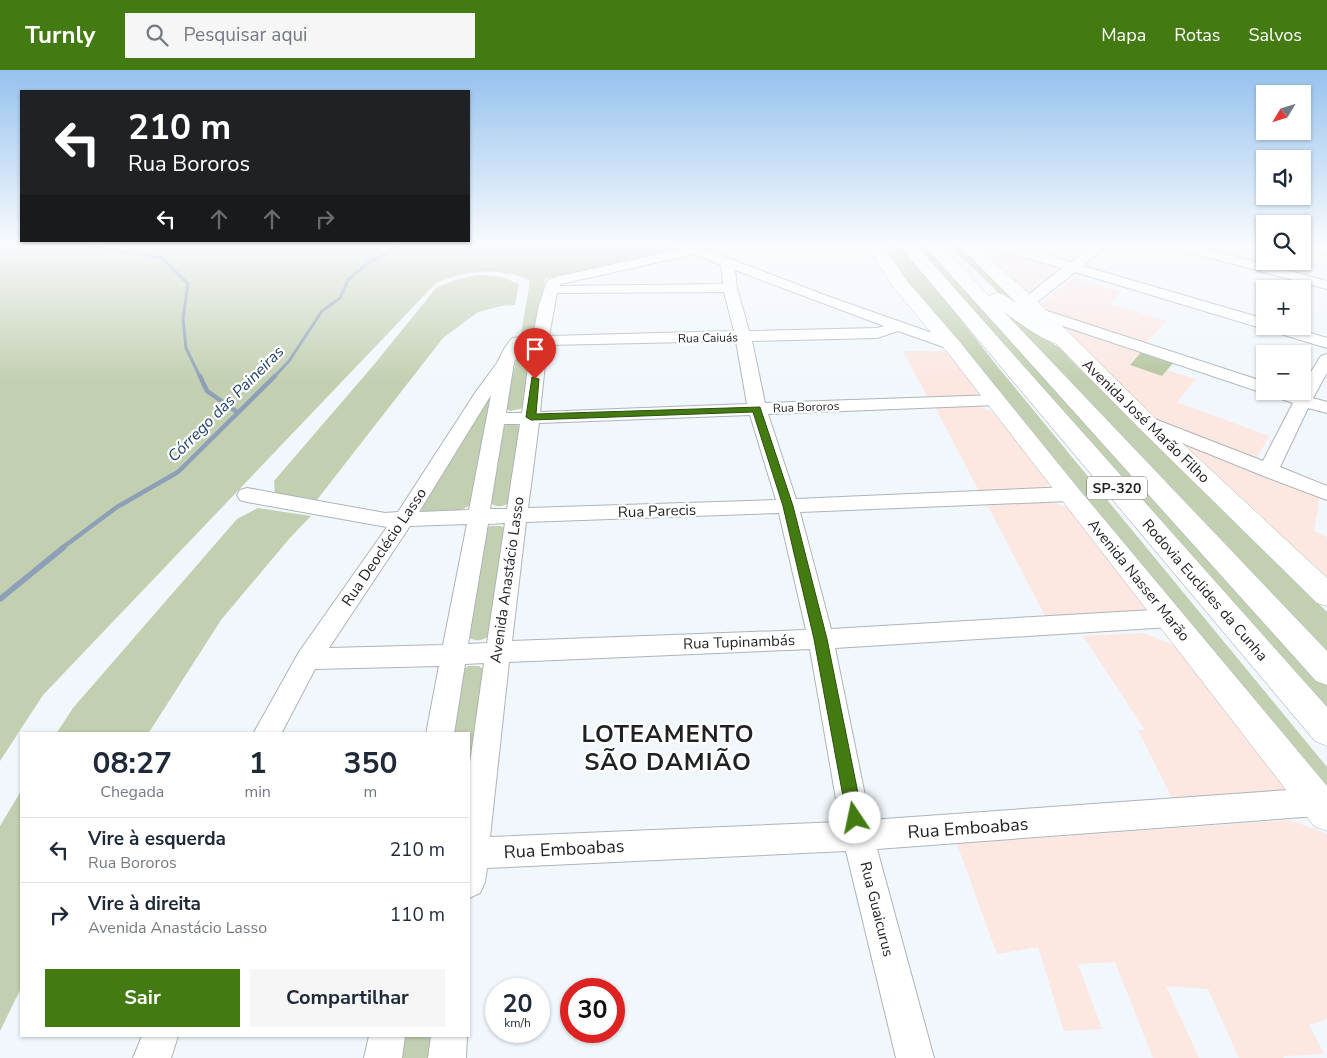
<!DOCTYPE html>
<html lang="pt">
<head>
<meta charset="utf-8">
<style>
  body { margin:0; font-family:"Nunito Sans",sans-serif; background:#f6f6f7; color:#1f2937; height:100vh; display:flex; flex-direction:column; font-size:19px; white-space:nowrap }
  * { box-sizing:border-box; margin:0 }
  p { font-size:16px; color:#747a83 }
  .icon { flex:none; width:28px; height:28px; fill:none; stroke:currentColor; stroke-width:2; stroke-linecap:round; stroke-linejoin:round }
  .map { position:relative; flex:1; overflow:hidden }
  .side { position:absolute; left:20px; top:662px; width:450px; height:305px; display:flex; flex-direction:column; background:#fff; border-radius:0px; box-shadow:0 1px 4px #0004 }
  .side>* { flex:none }
  .hud { position:absolute; left:20px; top:20px; width:450px; height:152px; border-radius:0px; box-shadow:0 1px 4px #0004; background:#202124; color:#fff; overflow:hidden }
  .needle { width:32px; rotate:232deg }
  .tools { position:absolute; left:1256px; top:15px; display:grid; gap:10px }
  .tools a { display:grid; place-items:center; width:55px; height:55px; border-radius:0px; background:#fff; box-shadow:0 1px 4px #0004; font-size:25px }
  .speed { position:absolute; left:485px; top:908px; display:flex; gap:10px; font-size:25px; font-weight:700; text-align:center }
  .speed>* { display:grid; place-content:center; width:65px; height:65px; border-radius:50%; background:#fff; box-shadow:0 1px 4px #0004; line-height:1 }
  .speed small { font-size:12px; font-weight:400 }
  .speed .limit { border:8px solid #d22; background:#fff; color:#111 }
  .pin { position:absolute; display:grid; place-items:center; width:42px; height:42px; color:#fff; margin:-51px -21px; border-radius:50% 50% 50% 0; rotate:-45deg; box-shadow:0 0 5px #0007 }
  .pin .icon { rotate:45deg }
  .me { position:absolute; width:55px; margin:-28px; rotate:349deg; stroke-linejoin:round; filter:drop-shadow(0 0 4px #0008) }
  .turn { display:flex; align-items:center; gap:18px; height:105px; padding:0 25px; font-size:22px }
  .turn .icon { width:65px; height:65px; stroke-width:2.5 }
  .turn b { display:block; font-size:35px; line-height:42px }
  .lanes { display:flex; align-items:center; height:48px; padding:0 25px; background:#0003; justify-content:center; gap:25px; direction:ltr }
  .lanes .off { opacity:.35 }
  .eta { display:flex; justify-content:space-evenly; align-items:center; height:85px; text-align:center }
  .eta b { font-size:30px; font-weight:700; line-height:35px }
  .cta { display:flex; gap:10px; margin-top:auto; padding:10px 25px }
  .cta a { flex:1; height:58px; border-radius:0px; background:#437b12; color:#fff; font-size:20px; font-weight:700; line-height:58px; text-align:center }
  .cta a+a { background:#f6f6f7; color:#1f2937 }
  ul { padding:0; list-style:none }
  li { display:flex; align-items:center; gap:15px; height:65px; padding:0 25px; border-top:1px solid #e0e1e3 }
  li div { flex:1 }
  li b { display:block; font-size:19px }
  li em { font-style:normal }
  header { display:flex; align-items:center; gap:30px; box-sizing:border-box; height:70px; padding:0 25px; background:#437b12; color:#fff }
  header strong { font-size:24px }
  nav { display:flex; gap:28px; margin-inline-start:auto; font-size:18px }
  .search { width:350px; height:45px; background:#f6f6f7; display:flex; align-items:center; gap:12px; box-sizing:border-box; padding:0 18px; border-radius:0px; color:#747a83; font-size:19px }
  .map>svg:first-child { display:block }
  .industrial { fill:#fce7e1 }
  .green { fill:#c2cfb0 }
  .forest { fill:#b4c39e }
  .lines { fill:none; stroke-linecap:round; stroke-linejoin:round }
  .stream-far2 { stroke:#8da0b7; stroke-width:3 }
  .stream-far1 { stroke:#8da0b7; stroke-width:4.5 }
  .stream { stroke:#8da0b7; stroke-width:5.5 }
  .minor-casing { stroke:#aeb4b8; stroke-width:2 }
  .major-casing { stroke:#aeb4b8; stroke-width:1 }
  .highway-casing { stroke:#aeb4b8; stroke-width:1 }
  .minor { fill:#fff; fill-rule:evenodd }
  .major { fill:#fff; fill-rule:evenodd }
  .highway { fill:#fff; fill-rule:evenodd }
  .route { fill:#437b12; stroke:#2c500c }
  .labels { text-anchor:middle; dominant-baseline:central; stroke-width:4.5; stroke-linejoin:round; paint-order:stroke }
  .far-street-label { font-size:12px; fill:#1f2123; stroke:#fff }
  .shield { fill:#fff; stroke:#626465; stroke-width:1 }
  .shield-label { font-size:14px; font-weight:bold; fill:#1f2123 }
  .street-label { font-size:15px; fill:#1f2123; stroke:#fff }
  .water-label { font-size:16px; font-style:italic; fill:#22446e; stroke:#fff }
  .near-street-label { font-size:18px; fill:#1f2123; stroke:#fff }
  .near-district-label { font-size:24px; font-weight:bold; letter-spacing:1px; fill:#1f2123; stroke:#fff }
</style>
</head>
<body>
<header>
<strong>Turnly</strong>
<div class="search"><svg class="icon" aria-label="search" viewBox="0 0 24 24"><circle cx="10" cy="10" r="6"/><path d="M15 15l6 6"/></svg>Pesquisar aqui</div>
<nav><a>Mapa</a><a>Rotas</a><a>Salvos</a></nav>
</header>
<div class="map">
<svg width="1327" height="988" viewBox="0 0 1327 988">
  <rect width="100%" height="100%" fill="#f1f7fc"/>
  <path class="industrial" d="M972 175H989L1057 194 1063 199 1034 223 1029 224 1020 220Z
    M1073 207 1121 222 1110 234 1167 251 1145 274 1044 241 1039 235Z
    M1063 255 1142 281 1130 294 1162 306 1167 300 1196 309 1177 332 1269 366 1257 388 1246 389 1162 357 1058 256Z
    M903 281H947L980 322 971 329 929 330Z
    M975 335 992 341 1051 413 1041 420 980 423 935 337Z
    M1189 376 1320 425 1314 461 1327 467V517L1186 377Z
    M1050 431 1072 439 1147 535 1137 545 1047 550 987 434Z
    M1144 563 1178 577 1288 712 1276 731 1176 736 1138 660H1145L1083 566Z
    M1290 750 1327 764V949L1309 955 1324 984 1283 986 1284 988H1239L1208 919 1166 916 1199 988H1153L1115 892 1078 894 1102 959 1064 961 1038 877 997 884 957 774Z"/>
  <path class="green" d="M0 175H671L673 177 671 181 665 184 545 209 536 263C531 267 526 267 521 264L530 211C501 196 465 200 436 213L43 625 0 691Z
    M880 175H898L948 233 997 296 1327 697V725L882 181Z
    M914 175H926L1327 615V646Z
    M949 175H961L1027 239 1007 234 993 217Z
    M479 205 502 207 519 214 515 235 501 236 478 242 443 268 316 431 275 424 274 411 372 297 436 218 455 210Z
    M1012 247 1063 280 1069 288 1327 542V583L1010 249Z
    M522 277H530L533 280 524 338 510 341 506 339 518 280Z
    M491 326 475 433 459 441 422 442 419 435 487 327Z
    M508 354 517 355 522 358 511 432C502 437 498 438 490 433L503 357Z
    M258 438 311 446 289 469 221 550 148 664H56L73 638 237 449Z
    M490 456H501L507 460 492 564C483 571 477 572 467 567L485 460Z
    M468 596H479L487 602 469 728V664H451L461 601Z
    M21 721V918L0 961V756Z
    M398 966H435L432 988H394Z"/>
  <path class="forest" d="M1142 281 1174 292 1162 306 1130 295Z"/>
  <g class="lines">
    <path class="stream-far2" d="M86 175 162 188 188 214 183 248 186 278 200 307
      M274 307 289 291 322 241 340 228 348 210 367 194 401 175"/>
    <path class="stream-far1" d="M200 306 207 321 237 342
      M62 478 117 437 178 402 275 306"/>
    <path class="stream" d="M0 529 64 477"/>
    <g class="minor-casing">
      <path id="minor" d="M676 175H694L830 227 958 272 960 275 958 278 952 280 898 261 877 268 752 271 765 333 996 325 1002 326 1005 330 1002 334 996 335 768 344 796 429 1069 417 1076 419 1079 424 1076 429 1069 431 800 442 831 559 1170 539 1179 541 1182 548 1179 555 1170 557 835 578 870 750 1317 718 1327 722V742L1317 746 877 779 934 988H896L846 781 487 798 485 812 480 823 469 828V700L484 593 465 594 454 664H426L439 596 315 599 281 664H253L299 582 387 457 247 432 240 430 237 425 240 420 247 418 385 443 398 442 475 323 497 293 504 279 512 268 533 266 539 235 547 211 556 207 681 179ZM694 184 721 195 723 214 559 216 561 214ZM735 200 884 256 877 258 749 261 737 218ZM724 222 734 261 549 266 557 223ZM736 271 747 334 540 342 547 275ZM531 275 522 343H506L514 292 523 276ZM491 325 469 440 419 442ZM750 345 776 430 528 438 539 353ZM504 354H520L507 439H490ZM779 443 806 560 512 571 526 452ZM505 453 487 573 468 574 488 454ZM467 454 443 575 329 578 410 456ZM810 579 840 752 490 767 509 592Z
        M991 175H1012L1071 192 1093 175H1107L1083 196 1265 249V256H1288L1327 268V278L1075 202 1032 236H1022L1020 233 1022 230 1062 198 993 178Z
        M1171 175H1193L1327 211V219L1173 178Z
        M1302 175 1327 176V184L1302 178Z
        M1038 238 1265 312V321L1298 323 1302 321V316L1319 289 1321 286 1327 284V303L1313 328 1327 332V343L1308 338 1280 397 1327 416V430L1261 405 1140 356 1137 352 1140 348 1146 347 1152 348 1263 391 1293 333 1033 246 1030 243 1033 240Z
        M142 966H178L171 988H133Z
        M369 966H405L402 988H364Z
        M431 966H467L466 988H428Z"/>
    </g>
    <g class="major-casing">
      <path id="major" d="M959 175H976L1045 239 1154 347 1327 508V536L1317 533 1138 357Z
        M952 269 959 271 1078 418 1327 716V761L1314 756 945 279 942 275 945 271Z"/>
    </g>
    <g class="highway-casing">
      <path id="highway" d="M867 175H883L907 211 959 271 962 275 959 279 952 281 945 279 894 218Z
        M899 175H916L1327 637V676L1315 671Z
        M924 175H941L989 226 997 223 1003 224 1040 250 1072 267 1075 271 1072 275C1053 280 1020 253 1004 242L1327 581V615L1316 611Z"/>
    </g>
    <use href="#minor" class="minor"/>
    <use href="#major" class="major"/>
    <use href="#highway" class="highway"/>
  </g>
  <linearGradient id="sky" x2="0" y2="1"><stop stop-color="#96c2ee"/><stop offset="0.56" stop-color="#f9fbfe"/><stop offset="1" stop-color="#f9fbfe" stop-opacity="0"/></linearGradient>
  <rect width="1327" height="313" fill="url(#sky)"/>
  <path class="route" d="M532 307 539 309 536 344 760 337 793 436 827 569 863 748 860 753 855 756 850 753 847 748 814 569 783 436 753 342 531 350 526 347Z"/>
  <g class="labels">
    <g class="far-street-label">
      <text transform="translate(708 268) rotate(-1)">Rua Caiuás</text>
      <text transform="translate(806 337) rotate(-2)">Rua Bororos</text>
    </g>
    <rect class="shield" x="1087" y="406.5" width="60" height="23" rx="4"/>
    <g class="shield-label">
      <text x="1117" y="418">SP-320</text>
    </g>
    <g class="street-label">
      <text transform="translate(1146 351) rotate(44)">Avenida José Marão Filho</text>
      <text transform="translate(657 441) rotate(-2)">Rua Parecis</text>
      <text transform="translate(384 477) rotate(-56)">Rua Deoclécio Lasso</text>
      <text transform="translate(507 510) rotate(-82)">Avenida Anastácio Lasso</text>
      <text transform="translate(1139 510) rotate(51)">Avenida Nasser Marão</text>
      <text transform="translate(1205 520) rotate(49)">Rodovia Euclides da Cunha</text>
      <text transform="translate(739 572) rotate(-2)">Rua Tupinambás</text>
      <text transform="translate(877 839) rotate(76)">Rua Guaicurus</text>
    </g>
    <g class="water-label">
      <text transform="translate(226 334) rotate(-45)">Córrego das Paineiras</text>
    </g>
    <g class="near-street-label">
      <text transform="translate(968 758) rotate(-4)">Rua Emboabas</text>
      <text transform="translate(564 779) rotate(-3)">Rua Emboabas</text>
    </g>
    <g class="near-district-label">
      <text x="668" y="664">LOTEAMENTO<tspan x="668" dy="28">SÃO DAMIÃO</tspan></text>
    </g>
  </g>
</svg>
<div class="tools">
<a><svg class="needle" viewBox="-14 -14 28 28"><path d="M0-13l5 13h-10z" fill="#e53935"/><path d="M0 13l5-13h-10z" fill="#747a83"/></svg></a>
<a><svg class="icon" aria-label="sound" viewBox="0 0 24 24"><path d="M4 9h4l5-4v14l-5-4H4zM17 9q2 3 0 6"/></svg></a>
<a><svg class="icon" aria-label="search" viewBox="0 0 24 24"><circle cx="10" cy="10" r="6"/><path d="M15 15l6 6"/></svg></a>
<a>+</a>
<a>−</a>
</div>
<div class="speed"><div>20<small>km/h</small></div><div class="limit">30</div></div>
<div class="pin" style="left:535px;top:309px;background:#d93025"><svg class="icon" aria-label="arrive" viewBox="0 0 24 24"><path d="M6 21V4h12l-3 4 3 4H6"/></svg></div>
<svg class="me" style="left:855px;top:748px" viewBox="-20 -20 40 40"><circle r="19" fill="#fff"/><path d="M0-13L10 11 0 6-10 11z" fill="#437b12"/></svg>
<div class="hud">
<div class="turn"><svg class="icon" aria-label="left" viewBox="0 0 24 24"><path d="M17 20v-9H6M10 6l-5 5 5 5"/></svg><div><b>210 m</b>Rua Bororos</div></div>
<div class="lanes"><svg class="icon" aria-label="left" viewBox="0 0 24 24"><path d="M17 20v-9H6M10 6l-5 5 5 5"/></svg><svg class="icon off" aria-label="ahead" viewBox="0 0 24 24"><path d="M12 20V5M6 11l6-6 6 6"/></svg><svg class="icon off" aria-label="ahead" viewBox="0 0 24 24"><path d="M12 20V5M6 11l6-6 6 6"/></svg><svg class="icon off" aria-label="right" viewBox="0 0 24 24"><path d="M7 20v-9h11M14 6l5 5-5 5"/></svg></div>
</div>
<section class="side">
<div class="eta">
<div><b>08:27</b><p>Chegada</p></div>
<div><b>1</b><p>min</p></div>
<div><b>350</b><p>m</p></div>
</div>
<ul>
<li><svg class="icon" aria-label="left" viewBox="0 0 24 24"><path d="M17 20v-9H6M10 6l-5 5 5 5"/></svg><div><b>Vire à esquerda</b><p>Rua Bororos</p></div><em>210 m</em></li>
<li><svg class="icon" aria-label="right" viewBox="0 0 24 24"><path d="M7 20v-9h11M14 6l5 5-5 5"/></svg><div><b>Vire à direita</b><p>Avenida Anastácio Lasso</p></div><em>110 m</em></li>
</ul>
<div class="cta"><a>Sair</a><a>Compartilhar</a></div>
</section>
</div>
</body>
</html>
